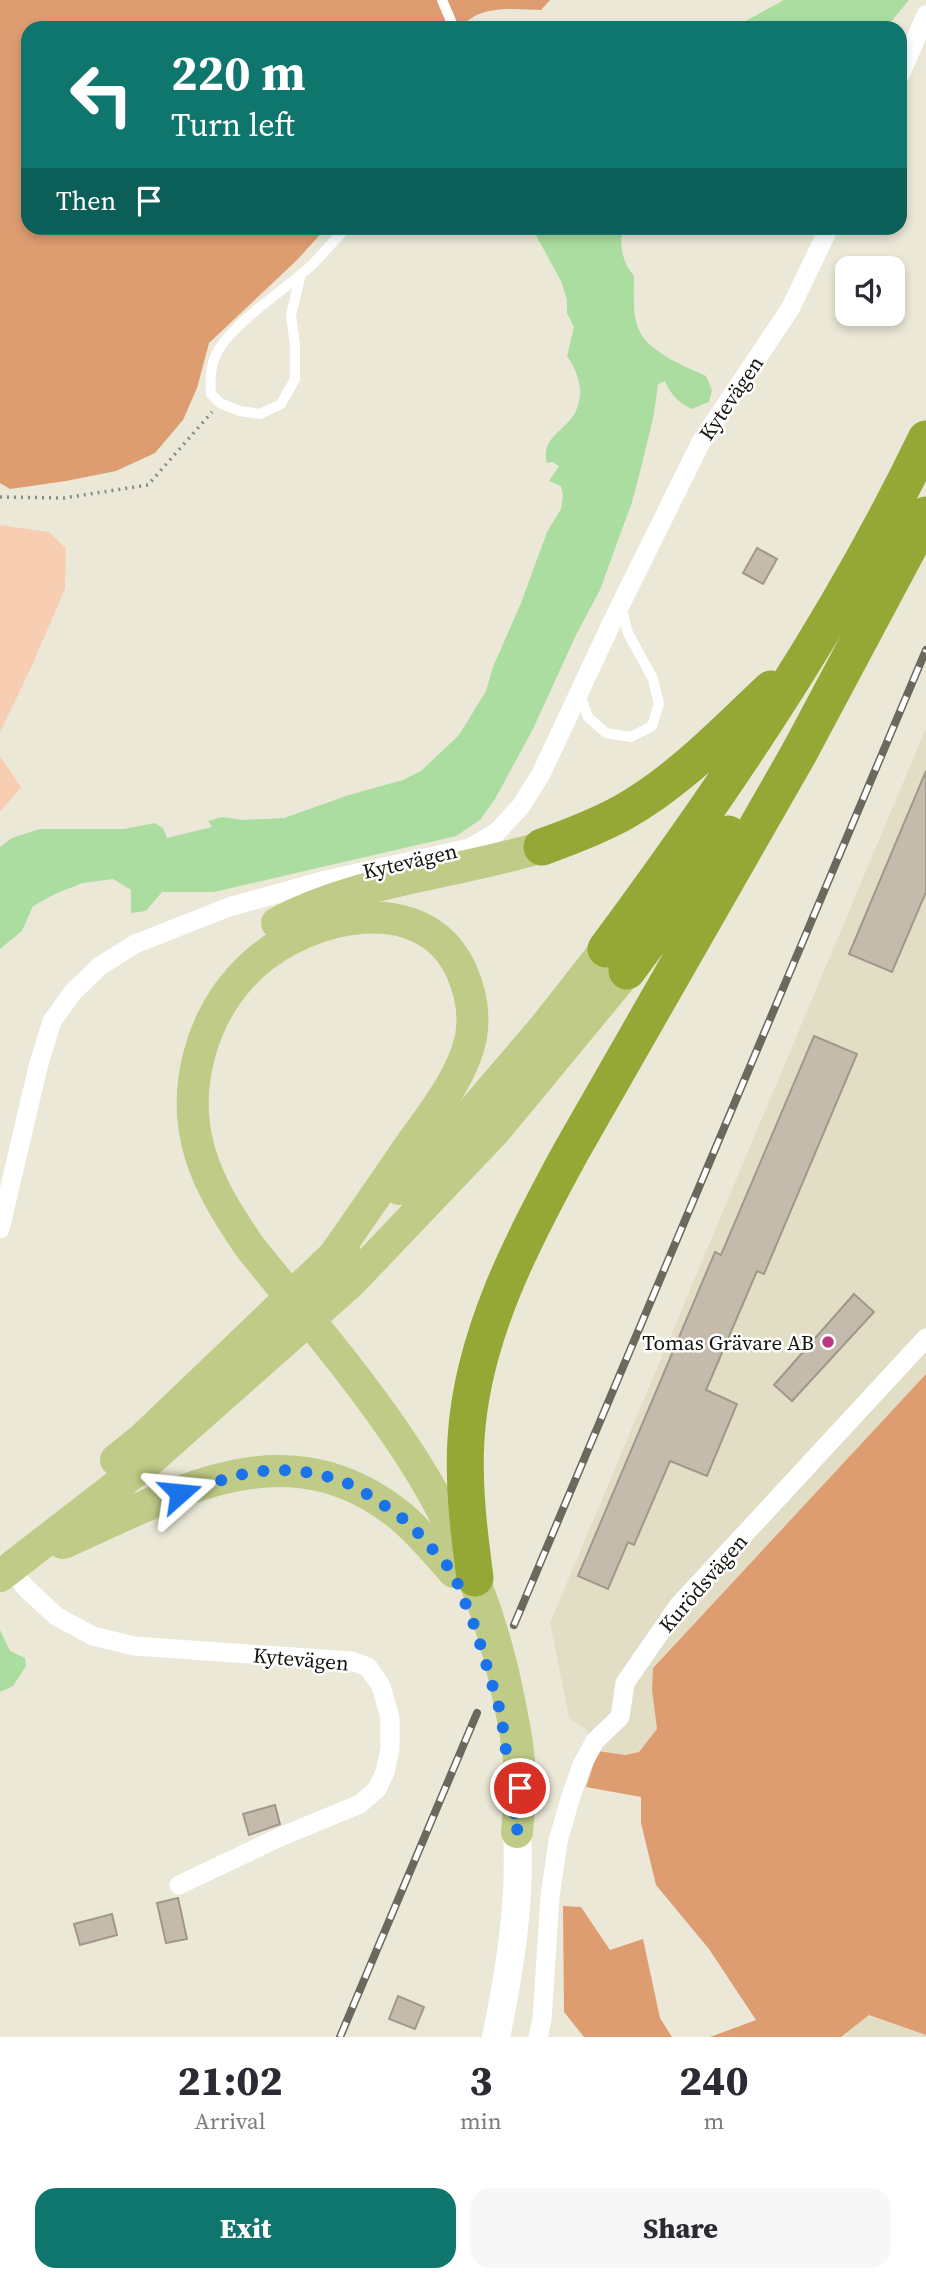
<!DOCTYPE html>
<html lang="en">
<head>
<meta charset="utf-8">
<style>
  body { margin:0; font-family:"Source Serif 4",serif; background:#f7f7f7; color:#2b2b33; height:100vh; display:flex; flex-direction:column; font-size:26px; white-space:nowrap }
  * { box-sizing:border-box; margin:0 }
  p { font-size:23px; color:#7c7c81 }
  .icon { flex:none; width:38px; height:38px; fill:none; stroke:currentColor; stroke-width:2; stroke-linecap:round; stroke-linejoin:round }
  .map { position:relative; height:2037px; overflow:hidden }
  .panel { display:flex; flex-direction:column; background:#fff; flex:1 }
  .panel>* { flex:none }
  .banner { position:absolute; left:21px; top:21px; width:886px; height:214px; border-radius:21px; box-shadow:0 4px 10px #0003; background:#0f766e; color:#fff; overflow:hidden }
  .buttons { position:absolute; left:835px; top:256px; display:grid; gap:14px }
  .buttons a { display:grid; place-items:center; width:70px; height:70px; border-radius:14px; background:#fff; box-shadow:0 4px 10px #0003; font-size:35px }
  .pin { position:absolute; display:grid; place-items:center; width:60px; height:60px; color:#fff; margin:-30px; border:4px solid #fff; border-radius:50%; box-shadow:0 2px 7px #0007 }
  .me { position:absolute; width:77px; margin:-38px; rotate:72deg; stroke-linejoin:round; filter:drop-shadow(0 0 5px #0008) }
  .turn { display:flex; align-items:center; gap:24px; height:147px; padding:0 35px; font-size:32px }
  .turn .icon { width:91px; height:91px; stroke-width:2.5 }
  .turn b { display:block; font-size:49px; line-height:60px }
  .then { display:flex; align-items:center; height:66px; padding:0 35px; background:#0003; gap:14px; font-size:26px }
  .eta { display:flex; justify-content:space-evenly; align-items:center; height:119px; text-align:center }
  .eta b { font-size:42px; font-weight:800; line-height:49px }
  .action { display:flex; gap:14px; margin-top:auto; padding:14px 35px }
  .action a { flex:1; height:80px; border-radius:21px; background:#0f766e; color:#fff; font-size:28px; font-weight:800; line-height:80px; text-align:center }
  .action a+a { background:#f7f7f7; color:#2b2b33 }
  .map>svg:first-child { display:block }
  .built { fill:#e2ddc5 }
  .green { fill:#f8ceb3 }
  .forest { fill:#de9c71 }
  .water { fill:#abdda0 }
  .building { fill:#c5bbac; stroke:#a2988a; stroke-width:2 }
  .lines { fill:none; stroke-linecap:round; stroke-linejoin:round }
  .path { stroke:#8d8a7e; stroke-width:3.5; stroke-dasharray:2 5; stroke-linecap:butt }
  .lane { stroke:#fff; stroke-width:10 }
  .street { stroke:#fff; stroke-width:19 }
  .secondary { stroke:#fff; stroke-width:28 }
  .primary { stroke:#bfcb86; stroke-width:32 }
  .highway { stroke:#95a836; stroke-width:37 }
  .rail-casing { stroke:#6b695e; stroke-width:8 }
  .rail { stroke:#fff; stroke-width:5; stroke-dasharray:16; stroke-linecap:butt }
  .route { stroke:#1a73e8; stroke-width:12; stroke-dasharray:0 21.6 }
  .poi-dot { fill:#b93882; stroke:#fff; stroke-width:2.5 }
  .labels { text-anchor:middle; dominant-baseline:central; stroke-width:5; stroke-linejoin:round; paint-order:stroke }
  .street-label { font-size:21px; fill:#15140e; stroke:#fff }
  .poi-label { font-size:21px; fill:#15140e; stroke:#fff; text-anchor:end }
</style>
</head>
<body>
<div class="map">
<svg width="926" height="2037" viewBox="0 0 926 2037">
  <rect width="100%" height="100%" fill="#ece8d7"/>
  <path class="built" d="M926 728V1374L653 1667 652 1690 657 1729 639 1752 625 1755 598 1751 586 1729 569 1718 550 1623Z
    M869 2015 926 2035V2037H841Z"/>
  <path class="green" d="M0 525 49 532 66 548 65 589 31 668 0 732Z
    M0 756 21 787 0 812Z"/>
  <path class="forest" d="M0 0H550L541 10C513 9 480 4 460 28H28V228H326L297 260 209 343 197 388 183 420 155 453 116 471 66 481 10 489 0 483Z
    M926 1374V2035L869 2015 841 2037H710L756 2020 709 1949 656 1885 641 1823V1797L586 1787 598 1751 625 1755 639 1752 657 1729 652 1690 653 1668Z
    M563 1906 581 1907 610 1950 643 1939 660 2018 672 2037H584L564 2012Z"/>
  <path class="water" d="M784 0H909L886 28H733Z
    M532 228H623C619 245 622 262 634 276 634 293 632 315 639 330 648 352 686 367 706 376L712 390 709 402 691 409C678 402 671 395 665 381L658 384 654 414 642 464 632 502 600 590 576 635 533 729 495 799 480 820 456 836 214 892H162L146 911 131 913V890L113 879 83 883 57 893 33 906 22 931 0 949V847L12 838 40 829H124L155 823 163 828 167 838 212 827 208 821 222 817 243 820 284 818 349 795 403 780 421 771 459 735 486 691 493 667 521 603 547 532 561 509 563 495 561 486 549 481 559 466 552 462 547 463C540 438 566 430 575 413 585 393 579 373 567 356L574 327 567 313V300L561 281Z
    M0 1630 10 1651 25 1658 26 1666 13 1686 0 1692Z"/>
  <path class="building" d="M757 548 777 559 763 584 743 573Z
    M926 771V892L892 972 849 954Z
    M814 1036 857 1054 764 1274 757 1271 706 1390 737 1404 707 1476 670 1461 634 1545 628 1542 608 1589 578 1576 715 1252 721 1255Z
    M854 1294 874 1312 792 1401 774 1385Z
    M275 1805 280 1824 249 1835 243 1814Z
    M178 1898 187 1939 166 1943 157 1903Z
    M112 1914 117 1935 80 1945 74 1924Z
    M398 1996 424 2007 415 2029 389 2019Z"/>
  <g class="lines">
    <path class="path" d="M0 497 64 498 148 485 212 412"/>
    <path class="lane" d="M442 0 451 21V28
      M301 274 291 315 295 345V379L281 404 260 414 240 411 220 403 211 394C210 382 210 369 215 357 227 326 288 288 313 264 324 252 335 240 346 228
      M580 694 588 717 606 733 631 737 652 726 659 704 653 679 628 633 621 606"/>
    <path class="street" d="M900 75 926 15
      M0 1229 38 1067 52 1021 73 992 100 966 135 944 229 907 326 880 470 848 497 832 521 806 541 774 613 620 701 442 790 309 829 228
      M5 1563 27 1589 56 1616 93 1636 134 1646 351 1661 368 1667 381 1686 390 1718V1749L385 1772 377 1789 360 1804 280 1837 179 1885
      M538 2037 542 2020 550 1897 558 1841 571 1796 582 1765 595 1741 620 1717 625 1683 679 1605 926 1338"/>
    <path class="secondary" d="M496 2037C510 1969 521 1901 517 1832"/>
    <path class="primary" d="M277 923C359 879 455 874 542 847
      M399 1189 473 1111 543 1029 606 949
      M330 1261C357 1223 383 1185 409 1147 432 1114 463 1077 471 1037 475 1014 470 990 461 970 423 888 308 915 254 964 203 1010 180 1086 200 1153 210 1187 229 1216 249 1246 299 1308 351 1368 396 1434 453 1516 490 1602 509 1700 515 1729 521 1760 520 1789 520 1803 518 1818 517 1832
      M116 1460 142 1439 344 1246
      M63 1543C175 1494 284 1425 398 1514 418 1530 436 1552 454 1572
      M0 1576 150 1460 350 1283 494 1132 627 971"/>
    <path class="highway" d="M542 847C570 837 596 827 622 813 678 782 724 733 771 689
      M606 949C726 787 839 620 926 439
      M627 971 728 834
      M475 1578C469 1532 463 1486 466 1439 472 1336 523 1239 572 1150L799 753 926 515"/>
    <g class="rail-casing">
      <path id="rail" d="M514 1625 926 650
        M340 2037 477 1713"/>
    </g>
    <use href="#rail" class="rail"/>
  </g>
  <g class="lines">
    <path class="route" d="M180 1493 238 1475 264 1471 290 1470 313 1473 337 1479 356 1487 399 1515 419 1534 453 1572 476 1630 501 1714 517 1832 520 1788"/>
  </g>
  <circle class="poi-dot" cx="828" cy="1342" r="7"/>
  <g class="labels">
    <g class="street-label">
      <text transform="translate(731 398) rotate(-56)">Kytevägen</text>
      <text transform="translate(410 861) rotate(-13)">Kytevägen</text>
      <text transform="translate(703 1583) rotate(-49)">Kurödsvägen</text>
      <text transform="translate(301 1659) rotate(5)">Kytevägen</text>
    </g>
    <g class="poi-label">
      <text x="814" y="1342">Tomas Grävare AB</text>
    </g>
  </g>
</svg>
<div class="buttons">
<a><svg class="icon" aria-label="sound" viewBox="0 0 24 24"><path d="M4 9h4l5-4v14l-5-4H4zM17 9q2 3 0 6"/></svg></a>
</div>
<div class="pin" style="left:520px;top:1788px;background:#d93025"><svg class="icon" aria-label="arrive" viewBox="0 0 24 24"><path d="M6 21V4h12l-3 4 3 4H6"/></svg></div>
<svg class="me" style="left:180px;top:1493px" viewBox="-20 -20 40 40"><path d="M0-17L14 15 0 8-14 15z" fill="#1a73e8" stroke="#fff" stroke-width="4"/></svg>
<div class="banner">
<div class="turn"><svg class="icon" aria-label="left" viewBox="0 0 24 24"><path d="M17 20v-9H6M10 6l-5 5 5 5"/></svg><div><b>220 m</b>Turn left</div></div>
<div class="then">Then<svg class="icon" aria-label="arrive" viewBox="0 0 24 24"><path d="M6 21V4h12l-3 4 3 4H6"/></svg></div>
</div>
</div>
<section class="panel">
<div class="eta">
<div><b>21:02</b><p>Arrival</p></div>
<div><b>3</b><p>min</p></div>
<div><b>240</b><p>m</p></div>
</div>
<div class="action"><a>Exit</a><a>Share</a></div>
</section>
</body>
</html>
